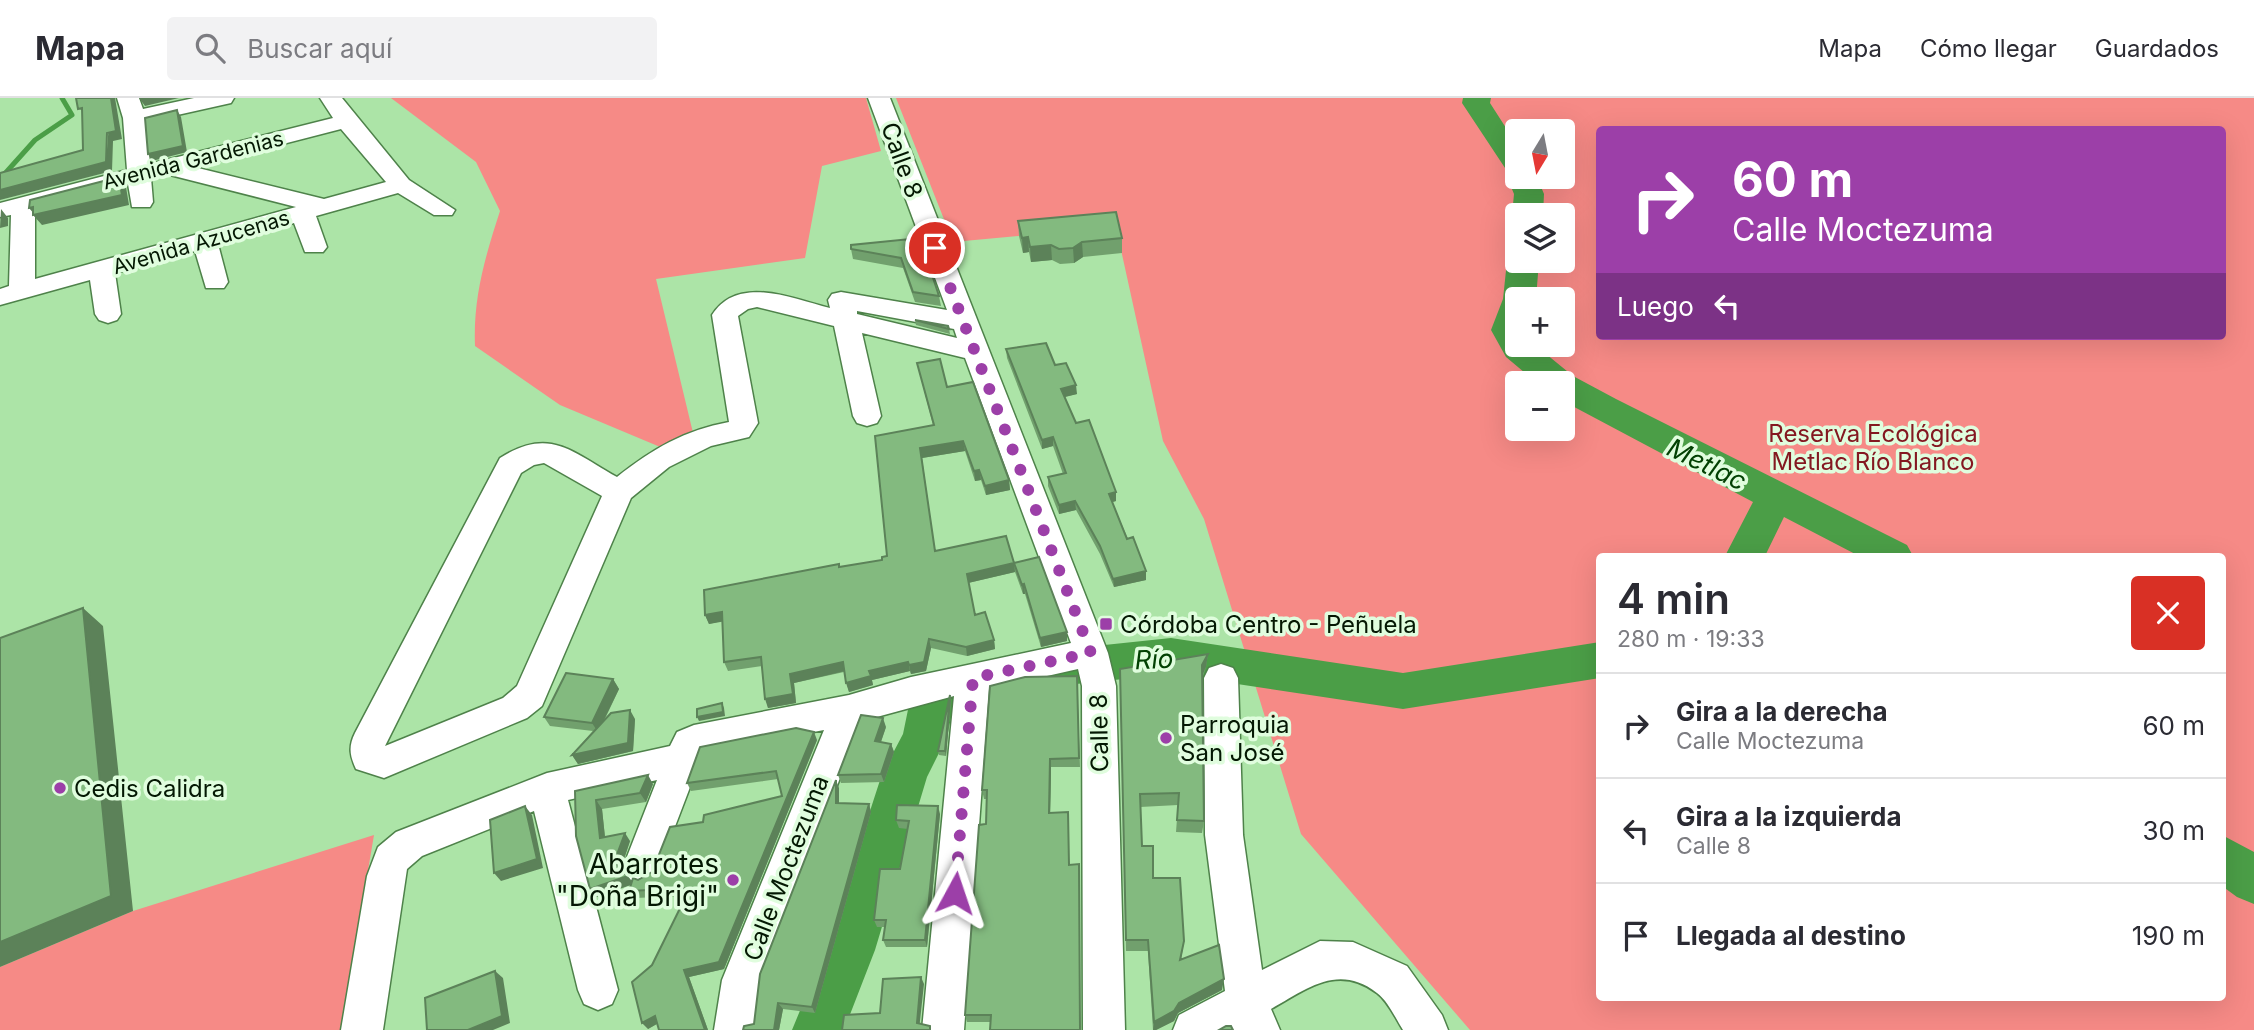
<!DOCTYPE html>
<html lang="es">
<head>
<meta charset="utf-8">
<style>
  body { margin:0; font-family:Inter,sans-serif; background:#f2f2f3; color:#2b2b33; height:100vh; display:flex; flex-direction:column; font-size:26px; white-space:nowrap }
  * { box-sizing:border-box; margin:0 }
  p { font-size:23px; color:#7c7c81 }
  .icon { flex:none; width:38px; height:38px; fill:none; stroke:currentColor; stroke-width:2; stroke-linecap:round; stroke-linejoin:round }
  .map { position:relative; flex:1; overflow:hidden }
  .panel { position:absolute; left:1596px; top:455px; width:630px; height:448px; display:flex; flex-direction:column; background:#fff; border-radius:7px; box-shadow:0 7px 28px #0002 }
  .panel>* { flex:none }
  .hud { position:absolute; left:1596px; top:28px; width:630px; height:214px; border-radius:7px; box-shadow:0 7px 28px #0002; background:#9c3fa8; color:#fff; overflow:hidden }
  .needle { width:46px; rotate:190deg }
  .buttons { position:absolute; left:1505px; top:21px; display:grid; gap:14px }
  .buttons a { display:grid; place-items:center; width:70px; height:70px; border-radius:7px; background:#fff; box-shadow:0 7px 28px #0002; font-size:35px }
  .pin { position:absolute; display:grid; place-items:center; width:60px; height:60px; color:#fff; margin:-30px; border:4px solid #fff; border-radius:50%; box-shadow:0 2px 7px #0007 }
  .me { position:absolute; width:77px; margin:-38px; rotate:5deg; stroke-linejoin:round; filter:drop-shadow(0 0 5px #0008) }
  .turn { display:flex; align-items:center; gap:24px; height:147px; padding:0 21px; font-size:32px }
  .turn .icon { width:91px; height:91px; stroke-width:2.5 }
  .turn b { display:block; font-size:49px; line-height:60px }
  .then { display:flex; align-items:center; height:66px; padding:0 21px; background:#0003; gap:14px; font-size:26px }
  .round { display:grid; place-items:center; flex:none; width:74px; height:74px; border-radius:7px; background:#f2f2f3 }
  .head { display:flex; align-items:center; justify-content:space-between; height:119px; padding:0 21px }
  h1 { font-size:42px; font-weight:600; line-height:52px }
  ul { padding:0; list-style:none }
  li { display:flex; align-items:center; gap:21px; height:105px; padding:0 21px; border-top:2px solid #e1e1e2 }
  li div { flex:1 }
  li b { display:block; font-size:26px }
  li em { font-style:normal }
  header { display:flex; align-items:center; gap:42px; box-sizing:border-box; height:98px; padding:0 35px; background:#fff; border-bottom:2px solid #e1e1e2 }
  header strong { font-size:33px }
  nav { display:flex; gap:38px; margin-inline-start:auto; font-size:24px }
  .search { width:490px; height:63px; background:#f2f2f3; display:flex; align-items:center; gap:18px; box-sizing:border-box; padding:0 24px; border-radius:7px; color:#7c7c81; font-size:26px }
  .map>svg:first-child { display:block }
  .green { fill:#f68a86; fill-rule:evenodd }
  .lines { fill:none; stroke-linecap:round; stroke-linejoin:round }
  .stream { stroke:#4b9e47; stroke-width:5 }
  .river { fill:#4b9e47; fill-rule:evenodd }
  .minor-casing { stroke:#4e824a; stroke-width:3 }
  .minor { fill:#fff; fill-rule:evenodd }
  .wall { fill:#71a06d }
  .shaded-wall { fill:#5c8259 }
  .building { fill:#83ba7f; stroke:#5c8259; stroke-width:2 }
  .route { stroke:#9c3fa8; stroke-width:12; stroke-dasharray:0 21.6 }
  .poi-dot { fill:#9c3fa8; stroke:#e0fdde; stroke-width:2.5 }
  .labels { text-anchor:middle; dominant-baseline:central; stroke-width:7; stroke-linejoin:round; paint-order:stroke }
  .far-street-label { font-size:21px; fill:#041803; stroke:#e0fdde }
  .street-label { font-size:24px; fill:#041803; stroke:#e0fdde }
  .park-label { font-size:24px; fill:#841821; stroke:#e0fdde }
  .poi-label { font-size:24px; fill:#041803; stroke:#e0fdde; text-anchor:start }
  .water-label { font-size:26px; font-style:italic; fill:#024103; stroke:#e0fdde }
  .near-poi-label { font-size:28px; fill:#041803; stroke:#e0fdde; text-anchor:end }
</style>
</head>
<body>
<header>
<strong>Mapa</strong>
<div class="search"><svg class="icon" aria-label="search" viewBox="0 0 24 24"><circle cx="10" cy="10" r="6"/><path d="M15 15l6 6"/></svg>Buscar aquí</div>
<nav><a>Mapa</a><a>Cómo llegar</a><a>Guardados</a></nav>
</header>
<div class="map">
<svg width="2254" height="932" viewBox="0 0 2254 932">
  <rect width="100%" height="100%" fill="#ace4a7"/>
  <path class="green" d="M391 0H866L881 53 822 68 805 160 656 181 694 339 665 351 560 307 475 248C473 200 485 159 500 113L476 64Z
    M896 0H2254V932H1470L1301 736 1204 421 1163 343 1116 129 953 144ZM1600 32H2222V238H1600ZM1517 33H1563V79H1517ZM1517 117H1563V163H1517ZM1517 201H1563V247H1517ZM1517 285H1563V331H1517ZM1600 458H2222V900H1600Z
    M374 737 341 932H0V869L133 813Z"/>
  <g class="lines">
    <path class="stream" d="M0 81 35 42 72 17 62 0"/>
    <path class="river" d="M1463 0H1491L1490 5 1517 47V79H1537L1544 96 1543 117H1517V124L1512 117 1514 96 1507 79 1509 76 1462 5Z
      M1517 154V163H1539L1536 201H1517V247H1535L1573 278 1616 301 1907 447 1913 458H1859L1784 419 1765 458H1725L1753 404 1563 303V285H1537L1506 259 1491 232 1503 201 1507 163 1512 156Z
      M1171 540 1403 575 1600 544V580L1403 611 1171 576 1057 588 1042 583 1036 570 1042 557 1057 552Z
      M983 571 998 576 1005 589 998 602 952 615 947 639 927 679 875 852 844 932H792L825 852 882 676 903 636 910 602 917 589Z
      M2222 737 2254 754V806L2237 799 2222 788Z"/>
    <g class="minor-casing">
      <path id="minor" d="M117 0H139L143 11 194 0H234L231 5 146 24 150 66 333 20 320 0H342L409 82 455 112 452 117H434L398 95 316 118 327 149 323 154H305L294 125 218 146 228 184 224 190H206L195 153 115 175 121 216 117 222 108 225 99 222 95 216 90 182 0 207V191L9 188 11 117 0 119V105L127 72 123 20ZM341 31 386 84 324 101 194 69ZM166 76 296 109 35 181V110L128 86 132 109H150L153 104 151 80Z
        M868 0H890L1108 555 1116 588 1125 932H1083L1082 588 1078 571 989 591 964 932H922L954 598 862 623 762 882 756 932H714L722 882 824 632 703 655 655 781 642 787 629 781 623 769 657 682 568 702 618 892 612 906 598 912 584 906 578 892 534 713 422 758 407 771 383 932H341L367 778 378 749 396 734 547 675 670 648 677 634 694 627 849 597 911 579 1071 545 965 260 862 235 881 318 877 325 867 328 857 325 853 318 834 228 757 209 748 211 738 218 758 325 749 339 711 348 669 369 631 400 542 608 527 620 384 680 356 671C350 658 348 649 355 635L500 360C550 328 572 354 617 379 652 351 685 332 729 324L712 217C738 176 792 201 830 210L828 202 832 196 841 194 947 212ZM857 213 954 231 957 240 857 216ZM544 365 602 398 517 588 503 600 385 648 521 375 534 367Z
        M1221 566 1233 570 1238 580 1243 737 1262 872 1320 843 1353 844 1407 868 1442 917 1448 932H1403C1396 921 1388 903 1377 895 1338 865 1307 891 1271 911L1280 932H1173L1179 917 1225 893 1205 737 1204 580 1209 570Z"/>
    </g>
    <use href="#minor" class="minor"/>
  </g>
  <path class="wall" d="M1018 123 1122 140V155L1083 159 1074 165 1060 166 1052 162 1031 164 1029 154 1023 155 1019 138Z
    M920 140 939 198 941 208 915 204 903 170 853 161 851 151Z
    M915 222 949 231 950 236 916 227Z
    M1006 251 1055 267 1077 296 1064 299 1076 325 1116 394V403L1112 404 1146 482 1114 489 1100 456 1076 412 1059 416 1048 388V379L1063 376 1053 348 1042 351 1007 260Z
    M917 265 947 289 1009 382 1010 392 986 397 981 382 975 383 965 353 922 360 935 453 1014 465 1015 474 968 485 975 517 994 542 995 551 967 558 931 550 926 573 911 576 910 573 872 582 873 587 849 594 844 574 794 585 796 605 768 610 762 568 728 573 724 564 722 523 709 526 705 517 840 469 882 462 887 458 933 327Z
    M1014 465 1067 534V543L1041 549 1025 496H1023L1015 474Z
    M1208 556 1206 569 1203 578 1204 723 1202 735 1176 734 1178 707 1140 709 1142 748 1153 780 1184 843 1181 862 1222 892 1178 915 1174 923 1156 932H1153L1148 853H1126L1120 571Z
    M1077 578 1080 669H1051L1050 715 1070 767 1079 774 1080 932 991 924H967L965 917 986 726 987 701H984L982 692Z
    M613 581 619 591 604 623 635 621 633 653 578 666 572 657 593 633 550 628 544 619Z
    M950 597 951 602 946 658 939 657 938 653Z
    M886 629 881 644 891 646 894 654 884 684 841 685 838 677Z
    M817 642 724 871 689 879 708 932H659L657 926 648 931 652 867 686 798 634 800 629 793 631 787 596 799 590 791 575 693 653 686 646 704 602 711 605 739 630 743 621 770 623 775 628 778 632 784 652 774 703 724 782 698 778 681 691 693 687 685Z
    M839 690V705L869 706 871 714 815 915 783 911 779 932H743L754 926Z
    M940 716 927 849H886L883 842 885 829H877L874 822 900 771 908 731 899 730 896 722Z"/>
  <path class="shaded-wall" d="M111 0H115L122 41 113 43 112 73 0 102V92L106 64Z
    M139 0H179L145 8Z
    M177 12 181 19 187 54 152 63 148 56Z
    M119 79 126 89 129 107 42 127 33 117H35L29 110Z
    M1 111 8 120V128L0 130Z
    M1028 139 1029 154 1023 155 1022 140Z
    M1082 144 1083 159 1074 165 1073 150Z
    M1051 147 1052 162 1031 164 1030 149Z
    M1076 287 1077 296 1061 300V291Z
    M1053 339V348L1042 351V342Z
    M963 343 965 353 922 360 920 350Z
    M979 372 981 382 975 383 974 373Z
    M1009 382 1010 392 986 397 985 388Z
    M1116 394V403L1109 405V396Z
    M1075 403 1076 412 1059 416V407Z
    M1014 465 1015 474 968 485 967 476Z
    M1146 473V482L1114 489 1113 481Z
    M1024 486 1025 496H1023L1022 487Z
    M83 510 103 528 133 813 0 869V844Z
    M722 514 726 523 709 526 705 517Z
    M1067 534V543L1041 549 1040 540Z
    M929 541 931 550 926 573 911 576 909 567Z
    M994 542 995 551 967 558 966 549Z
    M1208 556 1206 569 1201 580 1202 567Z
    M843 564 845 573 794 585 796 605 768 610 765 601 790 576Z
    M908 564 910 573 872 582 869 573Z
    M871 578 873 587 849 594 846 585Z
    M613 581 619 591 598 634 592 625Z
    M950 597 951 602 946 658 945 653Z
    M722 605 724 610 725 618 699 623 697 619Z
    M630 612 635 621 633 653 578 666 572 657Z
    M883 620 886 629 878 652 875 643Z
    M814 634 817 642 724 871 689 879 708 932H705L684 872 719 864Z
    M891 646 894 654 884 684 881 676Z
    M1050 661 1051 669 1050 724 1049 715Z
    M648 677 653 686 646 704 640 695Z
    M836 682 839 690V713L836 705Z
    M596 702 602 711 606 749 600 740Z
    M869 706 871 714 815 915 812 909Z
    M525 708 532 717 543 770 501 783 494 775Z
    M938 708 940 716 927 849 925 842Z
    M625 735 630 743 621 770 625 779 628 778 633 786 596 799 590 791 621 774 615 762Z
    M495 873 503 880 510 925 493 932H468Z
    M921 879 924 886 919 932 917 925Z
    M1224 881 1222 892 1178 915 1174 923 1156 932H1153L1154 924 1179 905Z
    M778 905 783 911 779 932H774Z
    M655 918 660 924 648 931 642 925Z"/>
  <path class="building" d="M76 0H111L116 33 107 35 106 64 0 92V75L83 52 82 10 78 11Z
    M177 12 183 48 148 56 145 20Z
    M119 79 122 97 33 117V109L29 110 30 102Z
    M1116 114 1122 140 1082 144 1073 150 1059 151 1051 147 1030 149 1028 139 1022 140 1018 123Z
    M920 140 939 198 913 194 901 160 851 151V147Z
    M915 222 948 228 949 231Z
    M1046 245 1055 267 1066 265 1076 287 1061 291 1076 325 1089 322 1116 394 1109 396 1127 441 1133 439 1146 473 1113 481 1100 448 1075 403 1059 407 1048 379 1066 375 1053 339 1042 342 1006 251Z
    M940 261 947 289 973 284 1009 382 985 388 979 372 974 373 963 343 920 350 935 453 1006 438 1014 465 967 476 975 517 985 514 994 542 966 549 929 541 924 564 909 567 908 564 869 573 871 578 846 585 843 564 790 576 793 596 765 601 761 559 724 564 722 514 705 517 704 492 839 466V469L882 462V459L887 458 875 338 934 327 917 265Z
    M1039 459 1067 534 1040 540 1024 486 1022 487 1014 465Z
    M83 510 111 798 0 844V540Z
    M1208 556 1202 567 1204 723 1177 722 1179 695 1140 696 1142 748H1153V780H1180L1184 843 1180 862 1219 847 1224 881 1179 905 1174 913 1154 924 1148 842H1126L1120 571Z
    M566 575 613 581 592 625 544 619Z
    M1077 578 1079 660 1050 661 1049 715 1068 714 1069 767 1079 766 1080 932H990L991 917H965L979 727 986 726 987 692H982L990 588 1025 579Z
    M950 597 945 653H938Z
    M722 605 723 614 697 619V611Z
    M630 612 628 645 572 657 611 615Z
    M861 617 883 620 875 643 891 646 881 676 838 677Z
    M796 630 814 634 719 864 684 872 705 932H659L655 918 642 925 632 884 652 867 690 790 629 793 633 780 638 782 652 774 670 729 703 724 704 717 782 698 776 673 687 685 700 649Z
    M648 677 640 695 596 702 600 740 625 735 615 762 621 774 628 778 590 791 576 738 575 693Z
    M836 682V705L869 706 812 909 778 905 774 932H743L744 928 754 926 760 876Z
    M897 707 938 708 925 842H883L886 822H874L880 771H900L909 723 896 722Z
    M525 708 537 761 494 775 490 722Z
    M495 873 502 918 468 932H427L425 900Z
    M921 879 917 925 930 928V932H842L844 917 880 915 883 881Z
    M1226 928H1231L1233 932H1219Z"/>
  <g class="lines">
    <path class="route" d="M935 150 1091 555 973 580 955 795"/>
  </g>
  <g class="poi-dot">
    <rect x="1099" y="519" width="14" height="14" rx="3.5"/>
    <circle cx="1166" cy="640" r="7"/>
    <circle cx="60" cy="690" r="7"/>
    <circle cx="733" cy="782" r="7"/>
  </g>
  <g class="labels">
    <g class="far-street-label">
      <text transform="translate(193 62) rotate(-14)">Avenida Gardenias</text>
      <text transform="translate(201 144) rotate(-16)">Avenida Azucenas</text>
    </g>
    <g class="street-label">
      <text transform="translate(902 62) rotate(70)">Calle 8</text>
      <text transform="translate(1099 635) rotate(-91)">Calle 8</text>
      <text transform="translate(786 770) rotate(-69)">Calle Moctezuma</text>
    </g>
    <g class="park-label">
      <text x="1873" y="335">Reserva Ecológica<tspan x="1873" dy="28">Metlac Río Blanco</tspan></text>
    </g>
    <g class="poi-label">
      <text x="1120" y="526">Córdoba Centro - Peñuela</text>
      <text x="1180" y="626">Parroquia<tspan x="1180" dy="28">San José</tspan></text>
      <text x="74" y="690">Cedis Calidra</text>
    </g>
    <g class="water-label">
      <text transform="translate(1707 366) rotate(26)">Metlac</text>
      <text transform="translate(1154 561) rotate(-2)">Río</text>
    </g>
    <g class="near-poi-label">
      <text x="719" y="766">Abarrotes<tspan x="719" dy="32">"Doña Brigi"</tspan></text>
    </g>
  </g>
</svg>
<div class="buttons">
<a><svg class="needle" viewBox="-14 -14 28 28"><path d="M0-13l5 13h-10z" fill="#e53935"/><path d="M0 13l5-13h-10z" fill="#7c7c81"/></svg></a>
<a><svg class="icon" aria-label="layers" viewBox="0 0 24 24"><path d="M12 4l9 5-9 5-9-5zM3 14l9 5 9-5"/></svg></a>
<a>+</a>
<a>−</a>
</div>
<div class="pin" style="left:935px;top:150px;background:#d93025"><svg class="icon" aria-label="arrive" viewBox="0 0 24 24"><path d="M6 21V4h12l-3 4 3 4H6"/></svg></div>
<svg class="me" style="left:955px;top:795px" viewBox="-20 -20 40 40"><path d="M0-17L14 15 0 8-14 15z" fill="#9c3fa8" stroke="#fff" stroke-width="4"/></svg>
<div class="hud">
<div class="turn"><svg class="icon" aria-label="right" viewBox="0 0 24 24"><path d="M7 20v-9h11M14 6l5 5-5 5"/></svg><div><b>60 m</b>Calle Moctezuma</div></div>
<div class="then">Luego<svg class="icon" aria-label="left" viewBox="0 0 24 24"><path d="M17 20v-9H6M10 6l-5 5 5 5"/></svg></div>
</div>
<section class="panel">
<div class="head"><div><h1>4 min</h1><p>280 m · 19:33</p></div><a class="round" style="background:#d93025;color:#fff"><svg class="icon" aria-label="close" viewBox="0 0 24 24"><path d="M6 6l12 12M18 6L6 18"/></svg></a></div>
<ul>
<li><svg class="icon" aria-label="right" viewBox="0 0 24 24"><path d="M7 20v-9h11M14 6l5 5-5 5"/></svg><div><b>Gira a la derecha</b><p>Calle Moctezuma</p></div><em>60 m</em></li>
<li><svg class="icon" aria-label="left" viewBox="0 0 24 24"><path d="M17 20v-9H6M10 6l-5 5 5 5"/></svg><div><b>Gira a la izquierda</b><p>Calle 8</p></div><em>30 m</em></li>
<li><svg class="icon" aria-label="arrive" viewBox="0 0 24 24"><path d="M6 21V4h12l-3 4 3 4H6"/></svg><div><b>Llegada al destino</b></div><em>190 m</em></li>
</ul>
</section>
</div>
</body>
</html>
